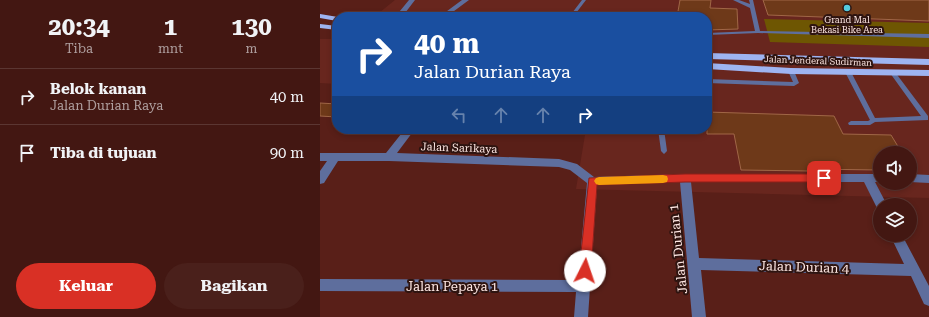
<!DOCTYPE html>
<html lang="id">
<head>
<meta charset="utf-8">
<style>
  body { margin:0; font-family:"Roboto Serif",serif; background:#4a201b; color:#f1f3f6; height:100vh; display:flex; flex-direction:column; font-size:15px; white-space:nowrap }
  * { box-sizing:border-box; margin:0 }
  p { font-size:13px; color:#af9f9f }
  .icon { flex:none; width:22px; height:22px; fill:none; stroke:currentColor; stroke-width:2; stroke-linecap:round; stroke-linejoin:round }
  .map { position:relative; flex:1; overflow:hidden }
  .panel { display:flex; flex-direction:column; background:#431712; width:320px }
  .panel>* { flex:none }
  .guide { position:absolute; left:12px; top:12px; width:380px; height:122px; border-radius:16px; box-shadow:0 2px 6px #0003,0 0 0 1px #5b3632; background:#1a4fa0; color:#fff; overflow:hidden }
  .fabs { position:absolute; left:553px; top:146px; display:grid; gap:8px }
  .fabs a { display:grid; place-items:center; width:44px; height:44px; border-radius:50%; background:#431712; box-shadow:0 2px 6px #0003,0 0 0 1px #5b3632; font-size:20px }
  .pin { position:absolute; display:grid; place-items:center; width:34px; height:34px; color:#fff; margin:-17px; border-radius:8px; box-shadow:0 2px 6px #0006 }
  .me { position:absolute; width:44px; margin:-22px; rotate:4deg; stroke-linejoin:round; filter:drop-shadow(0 0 3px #0008) }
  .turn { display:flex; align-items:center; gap:14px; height:84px; padding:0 16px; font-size:18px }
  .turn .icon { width:52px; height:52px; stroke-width:2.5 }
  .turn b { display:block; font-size:28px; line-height:34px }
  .lanes { display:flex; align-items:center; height:38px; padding:0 16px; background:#0003; justify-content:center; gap:20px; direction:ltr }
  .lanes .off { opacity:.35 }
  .eta { display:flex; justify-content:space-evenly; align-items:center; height:68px; text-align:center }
  .eta b { font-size:24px; font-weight:700; line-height:28px }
  .primary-button { display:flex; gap:8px; margin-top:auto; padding:8px 16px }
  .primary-button a { flex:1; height:46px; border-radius:24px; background:#d93025; color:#fff; font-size:16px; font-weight:700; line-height:46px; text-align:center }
  .primary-button a+a { background:#4a201b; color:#f1f3f6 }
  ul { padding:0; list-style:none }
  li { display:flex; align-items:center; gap:12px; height:56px; padding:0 16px; border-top:1px solid #5b3632 }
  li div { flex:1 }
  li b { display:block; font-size:15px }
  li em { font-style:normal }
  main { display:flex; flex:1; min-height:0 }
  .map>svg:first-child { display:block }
  .built { fill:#68261e; fill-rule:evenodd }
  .green { fill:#6e5602 }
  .building { fill:#6e3919; stroke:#a06747 }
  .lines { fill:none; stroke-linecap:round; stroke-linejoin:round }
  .service { fill:#5e6e9d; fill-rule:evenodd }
  .minor { fill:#5e6e9d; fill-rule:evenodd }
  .trunk { fill:#9eb4f1; fill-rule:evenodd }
  .route { fill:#d93025; stroke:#8d1f18 }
  .slow { fill:#f59e0b }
  .poi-dot { fill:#54cadd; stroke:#2e1410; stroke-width:1.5 }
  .labels { text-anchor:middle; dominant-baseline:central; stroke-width:4; stroke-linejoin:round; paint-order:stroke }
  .far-poi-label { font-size:9px; fill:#fee7e3; stroke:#2e1410 }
  .far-street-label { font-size:9px; fill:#fee7e3; stroke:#2e1410 }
  .street-label { font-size:11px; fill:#fee7e3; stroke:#2e1410 }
  .near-street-label { font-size:13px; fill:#fee7e3; stroke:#2e1410 }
</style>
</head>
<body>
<main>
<section class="panel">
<div class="eta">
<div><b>20:34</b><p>Tiba</p></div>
<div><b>1</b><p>mnt</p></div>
<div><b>130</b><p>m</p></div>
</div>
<ul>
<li><svg class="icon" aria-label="right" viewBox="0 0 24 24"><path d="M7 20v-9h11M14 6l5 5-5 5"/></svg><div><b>Belok kanan</b><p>Jalan Durian Raya</p></div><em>40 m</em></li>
<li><svg class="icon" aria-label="arrive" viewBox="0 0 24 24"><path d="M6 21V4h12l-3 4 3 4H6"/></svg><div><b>Tiba di tujuan</b></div><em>90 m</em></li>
</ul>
<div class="primary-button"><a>Keluar</a><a>Bagikan</a></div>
</section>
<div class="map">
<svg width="609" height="317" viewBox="0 0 609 317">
  <rect width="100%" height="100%" fill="#591f18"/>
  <path class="built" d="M75 0H609V198L256 189 266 129H387V17H54ZM560 153H590V183H560Z
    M0 39H17V84L0 83Z"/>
  <path class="green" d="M444 19 609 23V47L450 42Z"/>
  <path class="building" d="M360 0H391L390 8 417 9 418 29 387 30V17H357Z
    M443 0H609V21L448 15Z
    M0 103 17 104V117L0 116Z
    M387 112 514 116 523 134 571 135 582 153H560V170L488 169 489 171 421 170 414 134H387Z"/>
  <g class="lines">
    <path class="service" d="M262 0H266L253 17H249Z
      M413 0H419L430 4 429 0H433L440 31 609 34V38L438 33 387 35V33L435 31 430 8Z
      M185 16H191L193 17H185Z
      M471 69 474 71 479 83 474 86 387 83V79L473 82 468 71Z
      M528 70 531 72 555 118 601 116 570 73 573 71 575 72 608 116V120L555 122 550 125H529L528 123 531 121H548L550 120 525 72Z
      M338 129H344L347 151 344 154 341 151Z"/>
    <path class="minor" d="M89 0H95L82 17H75Z
      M142 0H149L126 17H119Z
      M85 129H95L77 153 239 159 257 164 274 177 365 174H560V182H555L567 205H560V209L557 208 544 182H371L379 258 584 264 570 235H582L609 286V306L604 304 591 276 381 270 386 317H372L360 182 277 185 268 317H254L256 292 0 291V279L258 280 267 183 250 170 239 167 69 161H18L4 183 0 184V171L7 161H0V153H66Z
      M590 174 609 175V183L590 182Z"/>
    <path class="trunk" d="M0 14 18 17 17 21 0 18Z
      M0 24 17 26V30L0 28Z
      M387 53 609 59V65L387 59Z
      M387 63 471 68 609 70V76L471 74 387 69Z"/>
  </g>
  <path class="route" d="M365 174H504L507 175 508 178 507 180 504 182H365L277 185 271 271 269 275 265 277 261 275 259 271 269 178Z"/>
  <path class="slow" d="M343 175 347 176 348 179 347 182 343 183 279 185 276 184 274 181 276 178 279 177Z"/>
  <circle class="poi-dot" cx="527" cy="8" r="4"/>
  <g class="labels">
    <g class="far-poi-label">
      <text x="527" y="20">Grand Mal<tspan x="527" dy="10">Bekasi Bike Area</tspan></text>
    </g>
    <g class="far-street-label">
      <text transform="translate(498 61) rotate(2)">Jalan Jenderal Sudirman</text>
    </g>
    <g class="street-label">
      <text transform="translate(139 148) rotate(2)">Jalan Sarikaya</text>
    </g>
    <g class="near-street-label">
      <text transform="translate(358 249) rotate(-96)">Jalan Durian 1</text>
      <text transform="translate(484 267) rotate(2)">Jalan Durian 4</text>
      <text x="132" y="286">Jalan Pepaya 1</text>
    </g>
  </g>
</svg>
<div class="fabs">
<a><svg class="icon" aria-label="sound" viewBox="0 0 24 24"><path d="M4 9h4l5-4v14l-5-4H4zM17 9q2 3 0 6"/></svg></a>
<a><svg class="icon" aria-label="layers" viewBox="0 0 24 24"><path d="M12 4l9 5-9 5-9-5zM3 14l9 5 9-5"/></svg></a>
</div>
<div class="pin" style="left:504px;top:178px;background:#d93025"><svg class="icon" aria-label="arrive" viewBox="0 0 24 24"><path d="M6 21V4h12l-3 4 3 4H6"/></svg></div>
<svg class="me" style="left:265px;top:271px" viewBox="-20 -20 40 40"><circle r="19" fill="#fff"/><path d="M0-13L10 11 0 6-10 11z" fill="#d93025"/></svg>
<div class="guide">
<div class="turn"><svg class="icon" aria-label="right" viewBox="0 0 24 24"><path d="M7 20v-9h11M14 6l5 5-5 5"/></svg><div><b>40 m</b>Jalan Durian Raya</div></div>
<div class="lanes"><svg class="icon off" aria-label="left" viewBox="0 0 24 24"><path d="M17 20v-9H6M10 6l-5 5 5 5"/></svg><svg class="icon off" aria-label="ahead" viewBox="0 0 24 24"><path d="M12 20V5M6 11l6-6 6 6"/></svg><svg class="icon off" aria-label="ahead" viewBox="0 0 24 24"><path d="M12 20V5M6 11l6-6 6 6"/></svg><svg class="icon" aria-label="right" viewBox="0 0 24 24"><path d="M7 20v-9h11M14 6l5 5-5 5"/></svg></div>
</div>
</div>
</main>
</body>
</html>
